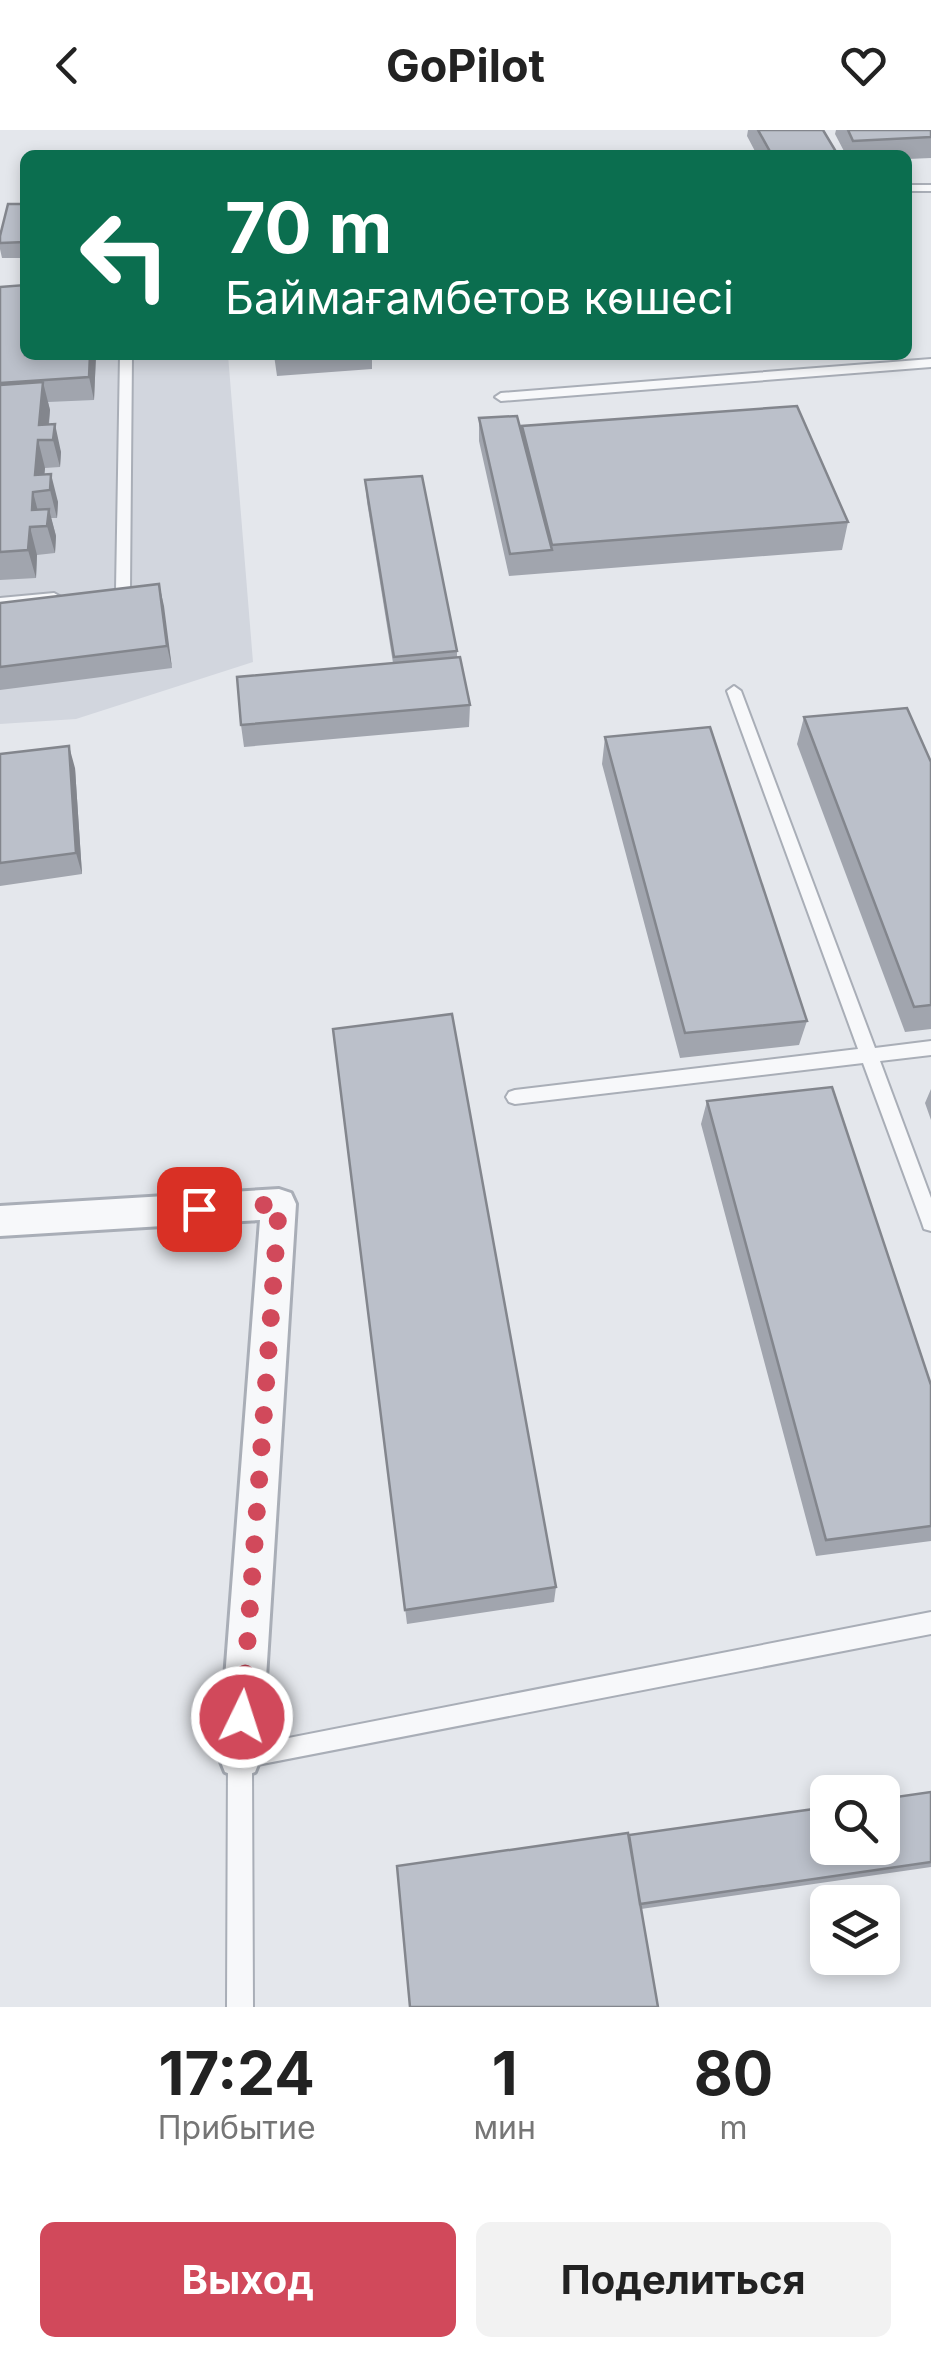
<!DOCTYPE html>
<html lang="ru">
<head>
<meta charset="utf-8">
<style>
  body { margin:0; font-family:Inter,sans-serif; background:#f2f2f2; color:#222; height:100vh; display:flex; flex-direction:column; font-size:38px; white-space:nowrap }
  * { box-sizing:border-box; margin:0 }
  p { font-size:32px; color:#767676 }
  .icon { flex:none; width:55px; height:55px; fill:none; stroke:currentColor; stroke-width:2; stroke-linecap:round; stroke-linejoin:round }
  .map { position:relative; height:1877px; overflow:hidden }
  .drawer { display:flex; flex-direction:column; background:#fff; flex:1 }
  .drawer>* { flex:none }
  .hud { position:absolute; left:20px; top:20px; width:892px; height:210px; border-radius:15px; box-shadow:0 5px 15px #0003; background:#0b6e4f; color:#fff; overflow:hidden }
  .controls { position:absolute; left:810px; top:1645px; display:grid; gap:20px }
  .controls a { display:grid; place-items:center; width:90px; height:90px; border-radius:15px; background:#fff; box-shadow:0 5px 15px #0003; font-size:50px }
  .pin { position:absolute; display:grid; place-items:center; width:85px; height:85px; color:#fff; margin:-42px; border-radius:20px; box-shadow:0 5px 15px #0006 }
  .me { position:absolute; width:110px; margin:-55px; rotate:4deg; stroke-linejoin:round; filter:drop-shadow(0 0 8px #0008) }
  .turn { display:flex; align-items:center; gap:35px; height:210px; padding:0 40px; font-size:45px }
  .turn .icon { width:130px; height:130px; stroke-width:2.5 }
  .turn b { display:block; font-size:70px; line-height:85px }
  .eta { display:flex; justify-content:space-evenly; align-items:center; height:170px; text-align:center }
  .eta b { font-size:60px; font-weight:700; line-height:70px }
  .primary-button { display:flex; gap:20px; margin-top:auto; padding:20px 40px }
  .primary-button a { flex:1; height:115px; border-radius:15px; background:#d1495b; color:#fff; font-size:40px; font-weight:700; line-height:115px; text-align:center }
  .primary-button a+a { background:#f2f2f2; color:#222 }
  header { display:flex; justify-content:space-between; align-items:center; height:130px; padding:0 40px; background:#fff; font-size:45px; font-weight:700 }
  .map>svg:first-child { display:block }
  .built { fill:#d2d6de }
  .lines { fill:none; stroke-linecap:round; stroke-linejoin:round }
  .service-casing { stroke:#a9aeb7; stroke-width:4 }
  .minor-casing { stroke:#a9aeb7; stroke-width:6 }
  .service { fill:#f7f8fa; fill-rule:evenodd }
  .minor { fill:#f7f8fa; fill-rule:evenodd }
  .wall { fill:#a1a5ae }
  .shaded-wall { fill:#83868d }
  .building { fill:#bbc0ca; stroke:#83868d; stroke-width:2.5 }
  .route { stroke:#d1495b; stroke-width:18; stroke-dasharray:0 32.4 }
</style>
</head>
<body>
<header><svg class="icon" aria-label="back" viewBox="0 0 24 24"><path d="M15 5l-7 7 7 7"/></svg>GoPilot<svg class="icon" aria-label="heart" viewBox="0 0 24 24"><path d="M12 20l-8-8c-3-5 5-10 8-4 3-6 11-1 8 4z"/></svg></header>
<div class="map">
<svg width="931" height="1877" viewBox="0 0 931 1877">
  <rect width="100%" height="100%" fill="#e4e7ec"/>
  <path class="built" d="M0 167 25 225H228L253 532 76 589 0 594Z"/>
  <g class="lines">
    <g class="service-casing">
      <path id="service" d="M908 55H931V61H908Z
        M120 225H132L130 460 123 464 116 460Z
        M931 229V237L501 271 495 267 501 263Z
        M54 463 61 467 59 470 0 476V468Z
        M734 556 741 561 875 918 931 911V925L880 931 931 1068V1101L924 1099 922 1093 863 933 515 974 509 972 506 967 509 962 515 960 858 919 727 561Z
        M931 1482V1504L252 1636 253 1877H227L228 1627 232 1619Z"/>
    </g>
    <g class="minor-casing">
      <path id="minor" d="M279 1059 291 1063 296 1074 261 1627 255 1642 240 1648 225 1642 219 1627 260 1090 0 1106V1076Z"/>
    </g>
    <use href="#service" class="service"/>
    <use href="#minor" class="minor"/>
  </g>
  <path class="wall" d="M748 0H823L838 25H757L747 6Z
    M836 0H931V28L908 29V25H846L835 4Z
    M25 74V128H2L0 119V106Z
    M0 157 96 225 94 270 48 272 50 280 49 295 61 322 60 337 45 338 44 345 58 372 57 388H51L56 406 55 423 37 425 36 448 0 450Z
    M274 225H372V239L277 246Z
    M479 288 521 302 522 296 848 392 842 420 509 446 479 311Z
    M365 350 457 521V527L470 575 469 597 244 617 241 595 393 533 367 372Z
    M159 454 172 538 0 560V473Z
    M804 587 931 632V899L905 902 797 614Z
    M605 607 807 891 799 915 680 928 602 634Z
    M0 624 75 638 82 744 0 756Z
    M333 899 556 1457 554 1472 407 1494Z
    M931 959V990L925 973Z
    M707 971 931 1255V1411L816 1426 701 994Z
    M931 1662V1737L641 1779 629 1705Z"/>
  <path class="shaded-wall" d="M90 225H96L94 270 89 247Z
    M43 252 50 280 47 310 39 295Z
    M55 294 61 322 60 337 53 310Z
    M38 310 45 338 43 361 35 345Z
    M51 344 58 372 57 388 50 360Z
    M33 362 40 389 32 380Z
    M49 379 56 406 55 423 47 396Z
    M30 397 37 425 36 448 28 420Z
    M159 454 164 476 172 538 167 516Z
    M69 616 75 638 82 744 76 723Z"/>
  <path class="building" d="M758 0H823L838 25H772Z
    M848 0H931V7L853 11Z
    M8 74H25V112L0 113V106Z
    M25 155V225H90L89 247 0 253V157Z
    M43 252 39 295 55 294 53 310H38L35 345 51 344 50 360 33 362 32 380 49 379 47 396 30 397 28 420 0 422V255Z
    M797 276 848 392 552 415 522 296Z
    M517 286 552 420 510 424 479 288Z
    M422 346 457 521 394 527 365 350Z
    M159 454 167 516 0 537V473Z
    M460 527 470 575 241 595 237 547Z
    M907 578 931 632V875L914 877 804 587Z
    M710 597 807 891 685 903 605 607Z
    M69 616 76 723 0 733V624Z
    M452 884 556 1457 405 1480 333 899Z
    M832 957 931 1255V1396L826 1410 707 971Z
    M931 1662V1732L640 1774 629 1705 828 1677V1718H882V1669Z
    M628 1703 658 1877H410L397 1736Z"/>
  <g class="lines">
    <path class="route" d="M199 1079 279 1074 242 1587"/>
  </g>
</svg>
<div class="controls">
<a><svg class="icon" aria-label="search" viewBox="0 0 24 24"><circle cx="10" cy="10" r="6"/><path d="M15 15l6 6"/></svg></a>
<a><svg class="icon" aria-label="layers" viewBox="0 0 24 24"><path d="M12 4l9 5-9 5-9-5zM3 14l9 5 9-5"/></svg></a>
</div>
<div class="pin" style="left:199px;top:1079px;background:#d93025"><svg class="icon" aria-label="arrive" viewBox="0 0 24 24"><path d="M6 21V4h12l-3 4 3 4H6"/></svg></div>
<svg class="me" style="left:242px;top:1587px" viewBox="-20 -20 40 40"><circle r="17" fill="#d1495b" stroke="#fff" stroke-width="3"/><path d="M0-11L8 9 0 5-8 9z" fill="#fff"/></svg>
<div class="hud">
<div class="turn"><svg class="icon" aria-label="left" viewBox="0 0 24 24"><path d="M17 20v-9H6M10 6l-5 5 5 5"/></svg><div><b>70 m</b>Баймағамбетов көшесі</div></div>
</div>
</div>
<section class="drawer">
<div class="eta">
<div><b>17:24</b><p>Прибытие</p></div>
<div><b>1</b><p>мин</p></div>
<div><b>80</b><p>m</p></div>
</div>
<div class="primary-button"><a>Выход</a><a>Поделиться</a></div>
</section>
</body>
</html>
